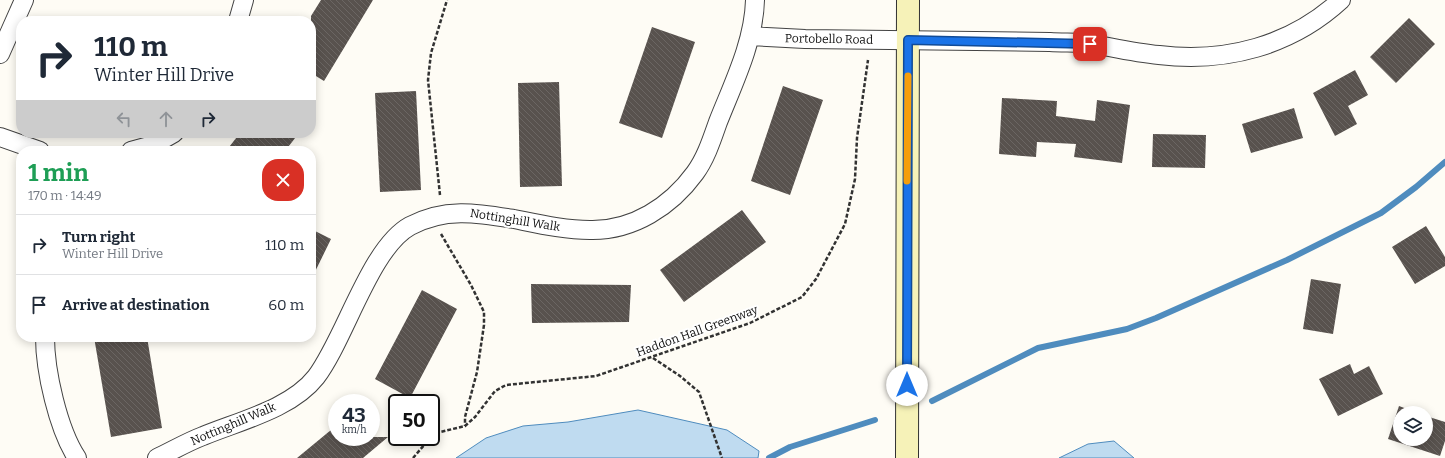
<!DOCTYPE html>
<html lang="en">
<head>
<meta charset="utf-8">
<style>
  body { margin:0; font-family:Bitter,serif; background:#f6f6f7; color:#1f2937; height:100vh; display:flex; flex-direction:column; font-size:15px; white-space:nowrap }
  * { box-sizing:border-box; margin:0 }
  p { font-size:13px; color:#747a83 }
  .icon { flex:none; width:22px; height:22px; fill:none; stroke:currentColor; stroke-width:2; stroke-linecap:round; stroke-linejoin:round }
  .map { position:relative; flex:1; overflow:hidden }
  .panel { position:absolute; left:16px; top:146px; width:300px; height:196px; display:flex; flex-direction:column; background:#fff; border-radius:16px; box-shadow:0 2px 10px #0003 }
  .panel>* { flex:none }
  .hud { position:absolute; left:16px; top:16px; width:300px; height:122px; border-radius:16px; box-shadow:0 2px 10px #0003; background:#fff; color:#1f2937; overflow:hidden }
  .tools { position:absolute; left:1393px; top:406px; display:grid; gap:8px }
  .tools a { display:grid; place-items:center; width:40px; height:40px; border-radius:50%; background:#fff; box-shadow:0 2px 10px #0003; font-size:20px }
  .speed { position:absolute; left:328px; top:394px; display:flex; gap:8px; font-size:20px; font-weight:700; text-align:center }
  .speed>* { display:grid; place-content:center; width:52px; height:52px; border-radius:50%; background:#fff; box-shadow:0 2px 10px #0003; line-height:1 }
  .speed small { font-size:10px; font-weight:400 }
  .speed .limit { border:2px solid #111; border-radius:6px; background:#fff; color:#111 }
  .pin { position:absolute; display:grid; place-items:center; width:34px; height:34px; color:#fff; margin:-17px; border-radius:8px; box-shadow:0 2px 6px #0006 }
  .me { position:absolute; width:44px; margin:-22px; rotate:0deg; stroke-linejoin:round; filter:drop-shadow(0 0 3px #0008) }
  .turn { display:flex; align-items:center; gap:14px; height:84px; padding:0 12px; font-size:18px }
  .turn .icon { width:52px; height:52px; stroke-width:2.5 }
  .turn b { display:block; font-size:28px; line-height:34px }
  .lanes { display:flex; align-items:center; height:38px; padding:0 12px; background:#0003; justify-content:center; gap:20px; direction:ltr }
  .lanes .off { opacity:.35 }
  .round { display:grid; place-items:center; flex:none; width:42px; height:42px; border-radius:16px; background:#f6f6f7 }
  .headline { display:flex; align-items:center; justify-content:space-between; height:68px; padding:0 12px }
  h1 { font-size:24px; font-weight:700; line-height:30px; color:#1e9e55 }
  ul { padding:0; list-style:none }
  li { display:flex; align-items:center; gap:12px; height:60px; padding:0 12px; border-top:1px solid #e0e1e3 }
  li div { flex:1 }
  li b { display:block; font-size:15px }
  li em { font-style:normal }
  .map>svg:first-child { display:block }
  .water { fill:#bfdbf0; stroke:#4f8cbe }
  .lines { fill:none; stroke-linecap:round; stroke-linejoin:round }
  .stream { stroke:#4f8cbe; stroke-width:6 }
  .building { fill:url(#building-back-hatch) }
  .street-casing { stroke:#434343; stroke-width:20 }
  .secondary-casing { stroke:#323232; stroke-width:24 }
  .path { stroke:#323232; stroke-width:2.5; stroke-dasharray:4 2; stroke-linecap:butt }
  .street { stroke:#fff; stroke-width:18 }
  .secondary { stroke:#f6f2b8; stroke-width:22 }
  .route-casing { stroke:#114b97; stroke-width:10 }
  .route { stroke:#1a73e8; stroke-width:7 }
  .slow { stroke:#f59e0b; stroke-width:7 }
  .labels { text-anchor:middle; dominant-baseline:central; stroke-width:4; stroke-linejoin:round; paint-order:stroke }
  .street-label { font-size:12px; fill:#101010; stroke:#fff }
</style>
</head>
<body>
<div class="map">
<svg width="1445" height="458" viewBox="0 0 1445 458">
  <defs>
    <pattern id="building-back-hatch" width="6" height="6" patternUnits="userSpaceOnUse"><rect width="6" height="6" fill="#58524e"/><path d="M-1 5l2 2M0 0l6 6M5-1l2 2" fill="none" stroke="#6b6663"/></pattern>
  </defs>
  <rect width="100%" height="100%" fill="#fefcf5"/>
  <path class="water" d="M638 410 727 430 759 451 758 458H456L486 438 523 426 568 422Z
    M1114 441 1134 458H1059L1088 444Z"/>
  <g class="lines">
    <path class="stream" d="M932 401 1038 348 1127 329 1156 318 1287 260 1381 213 1416 187 1445 162
      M769 458 790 447 875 420"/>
  </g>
  <path class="building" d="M321 0H373L324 81 311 73V16Z
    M1409 18 1435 44 1396 83 1370 57Z
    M652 27 695 42 662 138 619 123Z
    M1355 70 1368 95 1348 106 1357 124 1335 136 1313 93Z
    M559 82 562 186 520 187 518 83Z
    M783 86 823 100 790 195 751 181Z
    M416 91 421 190 380 192 375 93Z
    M1002 98 1057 101 1056 116 1095 121 1097 100 1130 105 1122 163 1074 157 1076 144 1037 142 1036 157 999 154Z
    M1294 108 1303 138 1251 153 1242 124Z
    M240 133H299L285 151H226Z
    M1153 134 1206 135 1205 168 1152 167Z
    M742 210 766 242 684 302 660 270Z
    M1426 226 1445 257V266L1415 284 1392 247Z
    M311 229 331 239 311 280Z
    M1311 279 1341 284 1333 334 1303 329Z
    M531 284 631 285 629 322 532 323Z
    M422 290 457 309 410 398 375 379Z
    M94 337H147L162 428 111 437Z
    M1350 364 1354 374 1369 366 1383 394 1338 416 1319 379Z
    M1399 406 1418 413H1400V439H1426V416L1445 422V441L1440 456 1388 439Z
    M337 425V437H388L363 458H297Z"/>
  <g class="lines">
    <g class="street-casing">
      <path id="street" d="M238 21 244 0
        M750 36 805 39 1050 42C1064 43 1079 42 1093 44 1115 48 1136 53 1159 55 1226 63 1291 46 1341 0
        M0 54 24 0
        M0 137 40 151
        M131 151 153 145 174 133
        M45 337C45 371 58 429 77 458
        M157 458C172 451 187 442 203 436 239 421 291 409 316 377 345 339 370 248 410 226 445 207 478 213 514 219 539 224 565 230 590 230 633 231 671 206 695 173 706 158 712 139 718 122 733 84 754 42 755 0"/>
    </g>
    <g class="secondary-casing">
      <path id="secondary" d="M907 458 908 0"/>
    </g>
    <path class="path" d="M440 195 428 80 431 53 447 0
      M441 234 471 285 484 312V325L477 372 465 417V426
      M653 358 680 376 699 392 722 458
      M431 437 436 433 465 426 475 417 495 391 506 385 596 376 750 323 802 297 816 279 845 224 855 179 857 138 868 60
      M413 458 431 437"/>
    <use href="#street" class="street"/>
    <use href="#secondary" class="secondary"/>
  </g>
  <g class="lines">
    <g class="route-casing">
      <path id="route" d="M907 385 908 40 1090 44"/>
    </g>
    <use href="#route" class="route"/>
    <path class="slow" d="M907 181 908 76"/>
  </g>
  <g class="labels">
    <g class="street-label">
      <text transform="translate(829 39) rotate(1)">Portobello Road</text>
      <text transform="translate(515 220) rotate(9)">Nottinghill Walk</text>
      <text transform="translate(697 331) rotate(-20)">Haddon Hall Greenway</text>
      <text transform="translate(233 424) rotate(-23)">Nottinghill Walk</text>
    </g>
  </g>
</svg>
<div class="tools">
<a><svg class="icon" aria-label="layers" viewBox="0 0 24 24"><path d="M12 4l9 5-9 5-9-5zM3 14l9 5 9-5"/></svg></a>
</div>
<div class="speed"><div>43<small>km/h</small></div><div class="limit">50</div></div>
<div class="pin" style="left:1090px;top:44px;background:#d93025"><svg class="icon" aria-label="arrive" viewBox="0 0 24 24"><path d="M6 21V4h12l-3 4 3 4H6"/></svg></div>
<svg class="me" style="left:907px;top:385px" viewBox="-20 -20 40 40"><circle r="19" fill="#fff"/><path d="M0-13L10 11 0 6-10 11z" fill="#1a73e8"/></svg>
<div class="hud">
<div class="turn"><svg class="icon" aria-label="right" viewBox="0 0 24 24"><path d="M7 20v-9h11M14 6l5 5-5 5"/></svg><div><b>110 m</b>Winter Hill Drive</div></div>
<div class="lanes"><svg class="icon off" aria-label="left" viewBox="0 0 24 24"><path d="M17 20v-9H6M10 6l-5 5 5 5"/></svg><svg class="icon off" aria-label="ahead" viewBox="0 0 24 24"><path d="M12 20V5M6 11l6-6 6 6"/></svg><svg class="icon" aria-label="right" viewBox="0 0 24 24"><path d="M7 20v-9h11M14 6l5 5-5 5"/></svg></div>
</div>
<section class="panel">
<div class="headline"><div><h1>1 min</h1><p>170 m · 14:49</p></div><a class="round" style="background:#d93025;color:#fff"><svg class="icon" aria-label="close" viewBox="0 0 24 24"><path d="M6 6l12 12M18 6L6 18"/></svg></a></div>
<ul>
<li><svg class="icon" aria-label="right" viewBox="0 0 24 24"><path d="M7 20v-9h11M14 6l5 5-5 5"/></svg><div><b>Turn right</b><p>Winter Hill Drive</p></div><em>110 m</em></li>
<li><svg class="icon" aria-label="arrive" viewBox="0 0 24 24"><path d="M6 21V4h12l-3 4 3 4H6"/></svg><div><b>Arrive at destination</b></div><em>60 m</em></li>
</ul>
</section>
</div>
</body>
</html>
